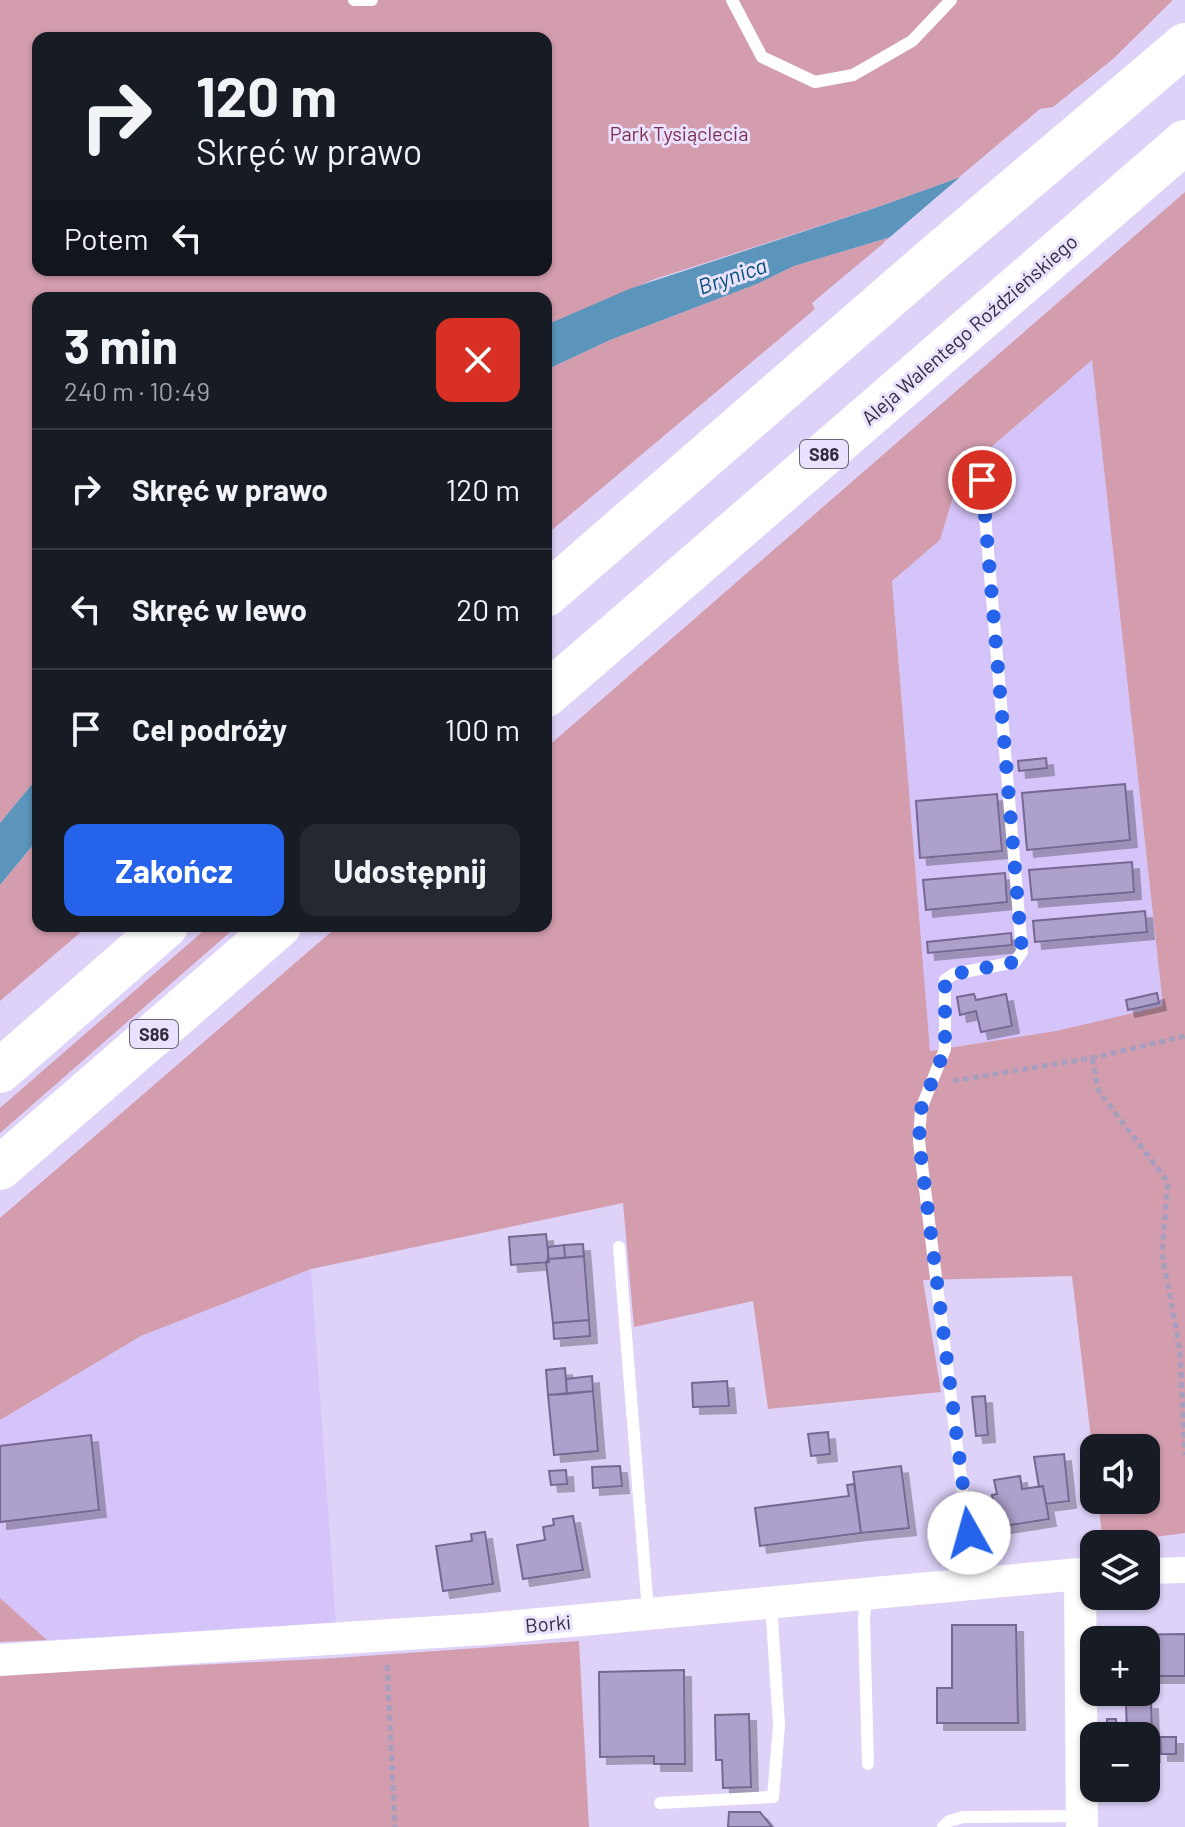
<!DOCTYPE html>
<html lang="pl">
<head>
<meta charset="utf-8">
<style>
  body { margin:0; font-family:Barlow,sans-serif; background:#242831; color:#f1f3f6; height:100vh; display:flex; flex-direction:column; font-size:30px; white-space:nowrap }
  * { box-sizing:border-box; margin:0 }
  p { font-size:26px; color:#9ea1a6 }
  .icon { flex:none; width:44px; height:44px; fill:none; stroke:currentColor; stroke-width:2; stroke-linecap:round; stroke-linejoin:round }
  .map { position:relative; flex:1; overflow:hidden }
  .panel { position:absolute; left:32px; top:292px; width:520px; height:640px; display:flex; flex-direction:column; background:#171b24; border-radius:16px; box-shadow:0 2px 6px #0004 }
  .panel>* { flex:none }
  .guide { position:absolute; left:32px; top:32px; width:520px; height:244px; border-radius:16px; box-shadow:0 2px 6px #0004; background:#171b24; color:#f1f3f6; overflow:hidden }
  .fabs { position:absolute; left:1080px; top:1434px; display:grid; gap:16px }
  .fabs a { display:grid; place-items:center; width:80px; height:80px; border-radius:16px; background:#171b24; box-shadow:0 2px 6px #0004; font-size:40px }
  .pin { position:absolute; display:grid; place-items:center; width:68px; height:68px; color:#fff; margin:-34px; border:4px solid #fff; border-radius:50%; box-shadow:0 2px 8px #0007 }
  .me { position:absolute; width:88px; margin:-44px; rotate:353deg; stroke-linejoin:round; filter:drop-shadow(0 0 6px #0008) }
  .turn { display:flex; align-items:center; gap:28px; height:168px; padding:0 32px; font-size:36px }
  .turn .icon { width:104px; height:104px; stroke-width:2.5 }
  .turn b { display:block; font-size:56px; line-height:68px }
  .then { display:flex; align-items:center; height:76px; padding:0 32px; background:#0003; gap:16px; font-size:30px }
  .round { display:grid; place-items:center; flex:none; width:84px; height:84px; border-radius:16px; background:#242831 }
  .headline { display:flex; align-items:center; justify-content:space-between; height:136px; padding:0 32px }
  h1 { font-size:48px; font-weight:700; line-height:60px }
  .button { display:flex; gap:16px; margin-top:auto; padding:16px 32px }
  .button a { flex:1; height:92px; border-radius:16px; background:#2563eb; color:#fff; font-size:32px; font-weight:700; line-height:92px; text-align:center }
  .button a+a { background:#242831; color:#f1f3f6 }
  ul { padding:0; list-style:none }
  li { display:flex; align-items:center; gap:24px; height:120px; padding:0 32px; border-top:2px solid #363941 }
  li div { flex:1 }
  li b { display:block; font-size:30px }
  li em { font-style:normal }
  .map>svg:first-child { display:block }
  .built { fill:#d5c4fa }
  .green { fill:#d39dae; fill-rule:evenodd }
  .water { fill:#5b95bb }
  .pier { fill:#ded2f9 }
  .building { fill:#aea0cd; stroke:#756792; stroke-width:2; filter:url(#shadow) }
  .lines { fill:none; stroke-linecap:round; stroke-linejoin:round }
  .path { stroke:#a89ebe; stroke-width:5; stroke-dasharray:6 4; stroke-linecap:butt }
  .service { stroke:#fff; stroke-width:12 }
  .minor { stroke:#fff; stroke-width:26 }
  .tertiary { stroke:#fff; stroke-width:32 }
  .motorway { stroke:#fff; stroke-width:44 }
  .route { stroke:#2563eb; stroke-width:14; stroke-dasharray:0 25.2 }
  .labels { text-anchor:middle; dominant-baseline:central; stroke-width:6; stroke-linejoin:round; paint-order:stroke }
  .shield { fill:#eae1fe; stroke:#696278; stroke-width:2 }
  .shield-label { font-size:18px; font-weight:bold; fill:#322c3e }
  .park-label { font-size:20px; fill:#7d2e4c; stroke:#eae1fe }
  .street-label { font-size:20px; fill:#322c3e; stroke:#eae1fe }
  .water-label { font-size:22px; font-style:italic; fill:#045076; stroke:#eae1fe }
</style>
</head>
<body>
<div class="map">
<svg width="1185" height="1827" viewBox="0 0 1185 1827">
  <defs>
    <filter id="shadow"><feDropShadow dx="7" dy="7" stdDeviation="0" flood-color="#0004"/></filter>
  </defs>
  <rect width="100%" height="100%" fill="#ded2f9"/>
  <path class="built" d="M1092 360 1163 1007 1056 1031 930 1051 892 581 940 540 960 475Z
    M311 1269 336 1624 47 1640 0 1598V1420L141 1336Z"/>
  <path class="green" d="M0 0H1173L1113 59 1053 107 1040 109 958 178 878 207 655 279 546 325V298H38V777L0 823ZM38 38H546V270H38Z
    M1185 192V1533L1103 1544 1098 1500H1146V1448H1094V1464L1072 1276 923 1280 941 1392 768 1409 753 1301 634 1327 623 1203 311 1269 141 1336 0 1420V1218L338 926H546V748ZM1092 360 1163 1006 1056 1031 930 1051 892 581 940 540 960 474Z
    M891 237 812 303 815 309 546 535V370L610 340 757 284 794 266Z
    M38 839V926H88L0 1001V885Z
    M209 926H237L0 1133V1108Z
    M0 1598 47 1640 0 1642Z
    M579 1641 589 1827H0V1675L336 1658Z"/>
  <path class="water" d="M1185 149 794 266 757 284 610 340 546 370V325L629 289 878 207 958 178Z
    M38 777V839L0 885V823Z"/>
  <path class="pier" d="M1185 102V153L883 243 966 172Z"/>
  <path class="building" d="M1046 758 1047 768 1019 771 1018 761Z
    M1125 784 1130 840 1027 850 1022 793Z
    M997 794 1002 851 920 858 916 801Z
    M1132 862 1134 892 1032 900 1029 870Z
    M1005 873 1007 902 926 910 923 880Z
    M1145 911 1147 932 1035 942 1033 921Z
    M1011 933 1012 945 928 953 927 942Z
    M1157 993 1159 1003 1128 1010 1126 1000Z
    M974 994 976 1000 1006 994 1012 1026 981 1032 976 1011 960 1015 957 997Z
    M546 1234 549 1262 511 1265 509 1237Z
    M583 1244 584 1256 565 1258 564 1245Z
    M564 1245 565 1258 548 1259V1247Z
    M584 1256 589 1320 553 1323 546 1262 548 1259Z
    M589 1320 590 1336 554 1339 553 1323Z
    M565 1368 567 1394 548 1395 546 1370Z
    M592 1376 593 1391 567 1394 566 1379Z
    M727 1381 729 1406 693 1407 692 1383Z
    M593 1391 598 1451 554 1455 548 1395Z
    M985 1396 988 1435 976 1436 972 1397Z
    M828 1432 830 1454 811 1456 808 1434Z
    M91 1435 99 1510 0 1522V1446Z
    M1064 1454 1069 1501 1046 1504 1043 1486 1039 1487 1034 1457Z
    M620 1466 622 1486 593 1488 592 1467Z
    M901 1466 909 1528 861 1533 853 1472Z
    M566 1470 567 1484 551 1485 549 1471Z
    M1020 1476 1022 1489 1043 1486 1049 1519 998 1527 992 1495 997 1494 994 1480Z
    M854 1484 861 1533 760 1546 755 1508 849 1496 847 1485Z
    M573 1516 583 1570 523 1579 517 1545 545 1540 543 1527 554 1525 553 1519Z
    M485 1532 493 1584 443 1591 436 1546 472 1541 471 1534Z
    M952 1625H1016L1018 1723H937V1688H952Z
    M1185 1634V1676H1146V1640H1126V1635Z
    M684 1670 685 1764H654V1756L600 1757 599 1672Z
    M1151 1702 1152 1733 1127 1734 1126 1703Z
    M749 1714 751 1787 723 1788 722 1760H716L715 1715Z
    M1107 1719H1116V1736H1107Z
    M1152 1733 1153 1755H1146V1736H1127Z
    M1160 1737H1176V1754H1161Z
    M729 1812H760L772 1827H728Z"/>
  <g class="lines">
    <path class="path" d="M1092 1058 1098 1090 1168 1182 1162 1253 1180 1351 1185 1455
      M953 1081 1092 1058 1185 1036
      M387 1665 395 1827"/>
    <path class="service" d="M354 0H372
      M732 0 762 57 815 82 853 75 912 41 951 0
      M619 1247 648 1611
      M974 1583 919 1141 921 1109 945 1049V980L954 974 1015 962 1022 952 982 480
      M866 1594 864 1620 868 1764
      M660 1803 773 1797 779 1725 771 1604
      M943 1827 949 1821 963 1817 1080 1816"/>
    <path class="minor" d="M1146 1571 1185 1570"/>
    <path class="tertiary" d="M0 1660 485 1629 1080 1574 1082 1827"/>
    <path class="motorway" d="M546 595 935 257 1185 45
      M546 695 1185 142
      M0 1071 166 926
      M0 1168 279 926"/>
  </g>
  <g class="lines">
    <path class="route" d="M969 1533 919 1141 921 1109 945 1049V980L954 974 1015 962 1022 952 982 480"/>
  </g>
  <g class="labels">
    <g class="shield">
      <rect x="800" y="440" width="48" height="28" rx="6"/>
      <rect x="130" y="1020" width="48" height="28" rx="6"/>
    </g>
    <g class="shield-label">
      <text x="824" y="454">S86</text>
      <text x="154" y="1034">S86</text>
    </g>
    <g class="park-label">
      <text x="679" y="133">Park Tysiąclecia</text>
    </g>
    <g class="street-label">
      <text transform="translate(969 329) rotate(-41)">Aleja Walentego Roździeńskiego</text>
      <text transform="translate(548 1623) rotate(-5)">Borki</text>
    </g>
    <g class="water-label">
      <text transform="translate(732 275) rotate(-19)">Brynica</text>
    </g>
  </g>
</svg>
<div class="fabs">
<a><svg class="icon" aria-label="sound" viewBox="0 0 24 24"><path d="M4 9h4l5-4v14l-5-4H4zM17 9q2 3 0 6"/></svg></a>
<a><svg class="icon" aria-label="layers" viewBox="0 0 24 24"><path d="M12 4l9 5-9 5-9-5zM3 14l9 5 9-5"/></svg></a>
<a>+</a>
<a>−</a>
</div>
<div class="pin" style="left:982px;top:480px;background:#d93025"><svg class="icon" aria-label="arrive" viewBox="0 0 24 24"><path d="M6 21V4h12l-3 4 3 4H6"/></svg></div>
<svg class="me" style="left:969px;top:1533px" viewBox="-20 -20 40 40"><circle r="19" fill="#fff"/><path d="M0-13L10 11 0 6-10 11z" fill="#2563eb"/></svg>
<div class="guide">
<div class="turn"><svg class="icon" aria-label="right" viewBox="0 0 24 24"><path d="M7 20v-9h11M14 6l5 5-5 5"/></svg><div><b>120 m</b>Skręć w prawo</div></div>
<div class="then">Potem<svg class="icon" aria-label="left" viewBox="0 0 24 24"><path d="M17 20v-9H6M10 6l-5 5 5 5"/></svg></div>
</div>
<section class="panel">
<div class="headline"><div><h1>3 min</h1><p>240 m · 10:49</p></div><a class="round" style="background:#d93025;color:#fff"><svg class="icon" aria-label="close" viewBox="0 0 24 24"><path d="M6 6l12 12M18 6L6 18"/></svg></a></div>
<ul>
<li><svg class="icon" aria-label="right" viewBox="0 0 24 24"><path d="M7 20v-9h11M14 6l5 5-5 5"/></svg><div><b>Skręć w prawo</b></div><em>120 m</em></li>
<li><svg class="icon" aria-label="left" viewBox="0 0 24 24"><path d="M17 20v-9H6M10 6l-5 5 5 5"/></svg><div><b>Skręć w lewo</b></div><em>20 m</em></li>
<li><svg class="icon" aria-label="arrive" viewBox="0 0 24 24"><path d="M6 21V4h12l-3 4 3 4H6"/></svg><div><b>Cel podróży</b></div><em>100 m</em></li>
</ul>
<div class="button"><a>Zakończ</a><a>Udostępnij</a></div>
</section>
</div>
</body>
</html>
